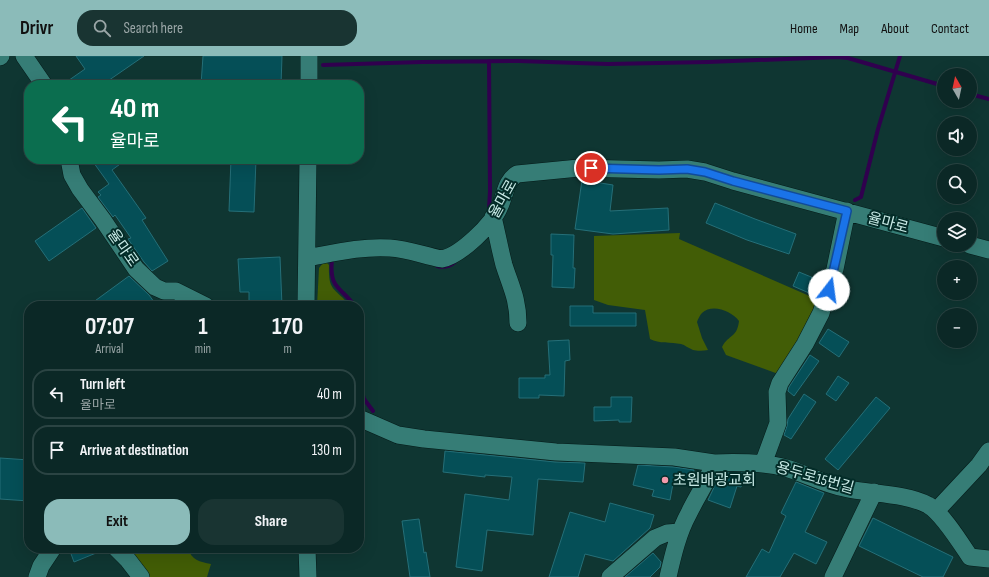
<!DOCTYPE html>
<html lang="en">
<head>
<meta charset="utf-8">
<style>
  body { margin:0; font-family:"Sofia Sans Condensed","Noto Sans KR",sans-serif; background:#193432; color:#f1f3f6; height:100vh; display:flex; flex-direction:column; font-size:15px; white-space:nowrap }
  * { box-sizing:border-box; margin:0 }
  p { font-size:13px; color:#9aa6a7 }
  .icon { flex:none; width:22px; height:22px; fill:none; stroke:currentColor; stroke-width:2; stroke-linecap:round; stroke-linejoin:round }
  .map { position:relative; flex:1; overflow:hidden }
  .details { position:absolute; left:24px; top:245px; width:340px; height:252px; display:flex; flex-direction:column; background:#0b2826; border-radius:16px; box-shadow:0 4px 16px #0002,0 0 0 1px #2b4443 }
  .details>* { flex:none }
  .guide { position:absolute; left:24px; top:24px; width:340px; height:84px; border-radius:16px; box-shadow:0 4px 16px #0002,0 0 0 1px #2b4443; background:#0b6e4f; color:#fff; overflow:hidden }
  .needle { width:26px; rotate:351deg }
  .buttons { position:absolute; left:937px; top:12px; display:grid; gap:8px }
  .buttons a { display:grid; place-items:center; width:40px; height:40px; border-radius:50%; background:#0b2826; box-shadow:0 4px 16px #0002,0 0 0 1px #2b4443; font-size:20px }
  .pin { position:absolute; display:grid; place-items:center; width:34px; height:34px; color:#fff; margin:-17px; border:2px solid #fff; border-radius:50%; box-shadow:0 1px 4px #0007 }
  .me { position:absolute; width:44px; margin:-22px; rotate:15deg; stroke-linejoin:round; filter:drop-shadow(0 0 3px #0008) }
  .turn { display:flex; align-items:center; gap:14px; height:84px; padding:0 20px; font-size:18px }
  .turn .icon { width:52px; height:52px; stroke-width:2.5 }
  .turn b { display:block; font-size:28px; line-height:34px }
  .eta { display:flex; justify-content:space-evenly; align-items:center; height:68px; text-align:center }
  .eta b { font-size:24px; font-weight:700; line-height:28px }
  .action { display:flex; gap:8px; margin-top:auto; padding:8px 20px }
  .action a { flex:1; height:46px; border-radius:16px; background:#8bbbb9; color:#111; font-size:16px; font-weight:700; line-height:46px; text-align:center }
  .action a+a { background:#193432; color:#f1f3f6 }
  ul { padding:0; list-style:none }
  li { display:flex; align-items:center; gap:12px; height:50px; margin:0 8px 6px; padding:0 12px; border:2px solid #2b4443; border-radius:16px }
  li div { flex:1 }
  li b { display:block; font-size:15px }
  li em { font-style:normal }
  header { display:flex; align-items:center; gap:24px; box-sizing:border-box; height:56px; padding:0 20px; background:#8bbbb9; color:#111 }
  header strong { font-size:19px }
  nav { display:flex; gap:22px; margin-inline-start:auto; font-size:14px }
  .search { width:280px; height:36px; background:#193432; display:flex; align-items:center; gap:10px; box-sizing:border-box; padding:0 14px; border-radius:16px; color:#9aa6a7; font-size:15px }
  .map>svg:first-child { display:block }
  .green { fill:#425d06 }
  .lines { fill:none; stroke-linecap:round; stroke-linejoin:round }
  .stream { stroke:#30004e; stroke-width:4 }
  .building { fill:#054f57; stroke:#256f78 }
  .minor-casing { stroke:#051b19; stroke-width:18 }
  .minor { stroke:#367d76; stroke-width:17 }
  .route-casing { stroke:#114b97; stroke-width:10 }
  .route { stroke:#1a73e8; stroke-width:7 }
  .poi-dot { fill:#f39aac; stroke:#032c28; stroke-width:1.5 }
  .labels { text-anchor:middle; dominant-baseline:central; stroke-width:4; stroke-linejoin:round; paint-order:stroke }
  .street-label { font-size:15px; fill:#c8eae6; stroke:#032c28 }
  .poi-label { font-size:15px; fill:#c8eae6; stroke:#032c28; text-anchor:start }
</style>
</head>
<body>
<header>
<strong>Drivr</strong>
<div class="search"><svg class="icon" aria-label="search" viewBox="0 0 24 24"><circle cx="10" cy="10" r="6"/><path d="M15 15l6 6"/></svg>Search here</div>
<nav><a>Home</a><a>Map</a><a>About</a><a>Contact</a></nav>
</header>
<div class="map">
<svg width="989" height="521" viewBox="0 0 989 521">
  <rect width="100%" height="100%" fill="#0f3632"/>
  <path class="green" d="M680 177 679 183 821 245 781 319 726 299 722 291C729 278 737 282 739 265 732 255 712 247 702 257 700 259 698 263 697 266L702 282 708 294C703 295 697 295 693 294 688 292 685 289 681 288 671 286 659 288 650 283L645 254 608 249 594 244V180Z
    M323 207H327L329 209C328 237 335 231 350 250H317L319 212Z
    M136 492H188C191 504 200 506 211 508L207 521H147L129 499Z"/>
  <g class="lines">
    <path class="stream" d="M323 9 422 6 519 5 608 8 708 6 837 1 848 2 944 30
      M970 38 989 43
      M855 144 861 141 878 73 900 0
      M489 153 490 135 489 5
      M334 203H332C329 233 340 230 355 250
      M437 210C444 212 449 211 455 206
      M359 257C367 270 359 274 360 287 361 300 362 305 359 319
      M359 324 364 343 373 355"/>
  </g>
  <path class="building" d="M76 0H144L102 29H62L85 13Z
    M203 0H282L281 29H201Z
    M91 103H127L112 114 146 162 142 164 168 205 152 215 144 206 128 183 131 182 115 159 113 161 98 141 101 139 98 136 109 128Z
    M231 103H256L254 156 229 155Z
    M582 124 613 129 610 155 668 152 669 174 613 178 575 173Z
    M715 147 755 163 796 178 789 198 747 184 706 167Z
    M82 152 96 172 49 205 35 185Z
    M551 178 574 179 573 212H575L574 232 552 231 553 199H551Z
    M280 201 282 250H249V236H240L238 203Z
    M799 216 821 225 816 240 793 230Z
    M129 220 149 239 157 250H88Z
    M570 250H593V257H636V270H570Z
    M828 273 849 286 839 301 819 287Z
    M569 284 570 304 565 305 564 340 539 339V342H519V322H545V319H550L548 285Z
    M810 299 819 305 794 340 788 335 789 331Z
    M838 320 849 327 836 345 826 338Z
    M804 338 816 346 791 383 784 379 787 370 788 363Z
    M611 341H632L631 366H619V364L594 365V351H611Z
    M876 341 890 352 838 414 825 403Z
    M445 395 555 406 585 407 583 426 538 423 533 479 487 474 482 515 456 511 465 438 509 444 512 421 485 419V421L443 416Z
    M0 402 29 404V445L0 443Z
    M638 409 673 411 694 414 692 425 674 422 670 444 652 440 654 434 633 429Z
    M721 417H746L741 431 737 430 730 452 708 444Z
    M796 426 824 437 805 476 827 486 816 508 794 497 780 521H746L762 493 769 497 786 460 781 457Z
    M610 447 654 459 650 472 613 505 585 498 578 521H549L570 456 605 466Z
    M873 462 953 501 943 521H923L859 490Z
    M419 463 424 497 426 496 430 521H410L402 465Z
    M77 492H106V493L74 506 70 495Z
    M653 497 661 506 660 511 650 521H625Z"/>
  <g class="lines">
    <g class="minor-casing">
      <path id="minor" d="M24 0 44 29
        M309 0V29
        M0 1 1 0
        M69 103 72 119 80 133 103 164 136 213 155 231 164 235H176L206 250
        M493 161C497 177 500 194 504 209 511 231 518 243 518 267
        M970 189 989 194
        M307 202C334 197 362 190 390 192 408 193 425 200 442 203 461 199 493 168 500 150 506 137 505 126 517 118L579 112 659 114 687 113 705 116 733 125 944 182
        M306 250 308 103
        M359 362 398 379 424 383 556 396 674 401 714 407
        M763 408 778 367 777 336 780 327 805 288 821 257 835 213 847 155
        M936 455 979 409 989 395
        M116 492 128 504 141 521
        M307 492 308 521
        M37 521 41 510 53 492
        M610 521 655 482 667 477 680 476
        M668 521C673 499 678 477 689 457 697 440 708 425 714 407 738 406 763 406 786 412 806 418 824 428 844 432 869 438 905 437 928 449 942 457 960 486 970 501L989 503
        M833 521 874 436"/>
    </g>
    <use href="#minor" class="minor"/>
  </g>
  <g class="lines">
    <g class="route-casing">
      <path id="route" d="M591 112 659 114 687 113 705 116 733 125 847 155 829 234"/>
    </g>
    <use href="#route" class="route"/>
  </g>
  <circle class="poi-dot" cx="665" cy="424" r="4"/>
  <g class="labels">
    <g class="street-label">
      <text transform="translate(503 143) rotate(-61)">율마로</text>
      <text transform="translate(888 167) rotate(15)">율마로</text>
      <text transform="translate(123 192) rotate(55)">율마로</text>
      <text transform="translate(815 422) rotate(16)">용두로15번길</text>
    </g>
    <g class="poi-label">
      <text x="673" y="424">초원배광교회</text>
    </g>
  </g>
</svg>
<div class="buttons">
<a><svg class="needle" viewBox="-14 -14 28 28"><path d="M0-13l5 13h-10z" fill="#e53935"/><path d="M0 13l5-13h-10z" fill="#9aa6a7"/></svg></a>
<a><svg class="icon" aria-label="sound" viewBox="0 0 24 24"><path d="M4 9h4l5-4v14l-5-4H4zM17 9q2 3 0 6"/></svg></a>
<a><svg class="icon" aria-label="search" viewBox="0 0 24 24"><circle cx="10" cy="10" r="6"/><path d="M15 15l6 6"/></svg></a>
<a><svg class="icon" aria-label="layers" viewBox="0 0 24 24"><path d="M12 4l9 5-9 5-9-5zM3 14l9 5 9-5"/></svg></a>
<a>+</a>
<a>−</a>
</div>
<div class="pin" style="left:591px;top:112px;background:#d93025"><svg class="icon" aria-label="arrive" viewBox="0 0 24 24"><path d="M6 21V4h12l-3 4 3 4H6"/></svg></div>
<svg class="me" style="left:829px;top:234px" viewBox="-20 -20 40 40"><circle r="19" fill="#fff"/><path d="M0-13L10 11 0 6-10 11z" fill="#1a73e8"/></svg>
<div class="guide">
<div class="turn"><svg class="icon" aria-label="left" viewBox="0 0 24 24"><path d="M17 20v-9H6M10 6l-5 5 5 5"/></svg><div><b>40 m</b>율마로</div></div>
</div>
<section class="details">
<div class="eta">
<div><b>07:07</b><p>Arrival</p></div>
<div><b>1</b><p>min</p></div>
<div><b>170</b><p>m</p></div>
</div>
<ul>
<li><svg class="icon" aria-label="left" viewBox="0 0 24 24"><path d="M17 20v-9H6M10 6l-5 5 5 5"/></svg><div><b>Turn left</b><p>율마로</p></div><em>40 m</em></li>
<li><svg class="icon" aria-label="arrive" viewBox="0 0 24 24"><path d="M6 21V4h12l-3 4 3 4H6"/></svg><div><b>Arrive at destination</b></div><em>130 m</em></li>
</ul>
<div class="action"><a>Exit</a><a>Share</a></div>
</section>
</div>
</body>
</html>
